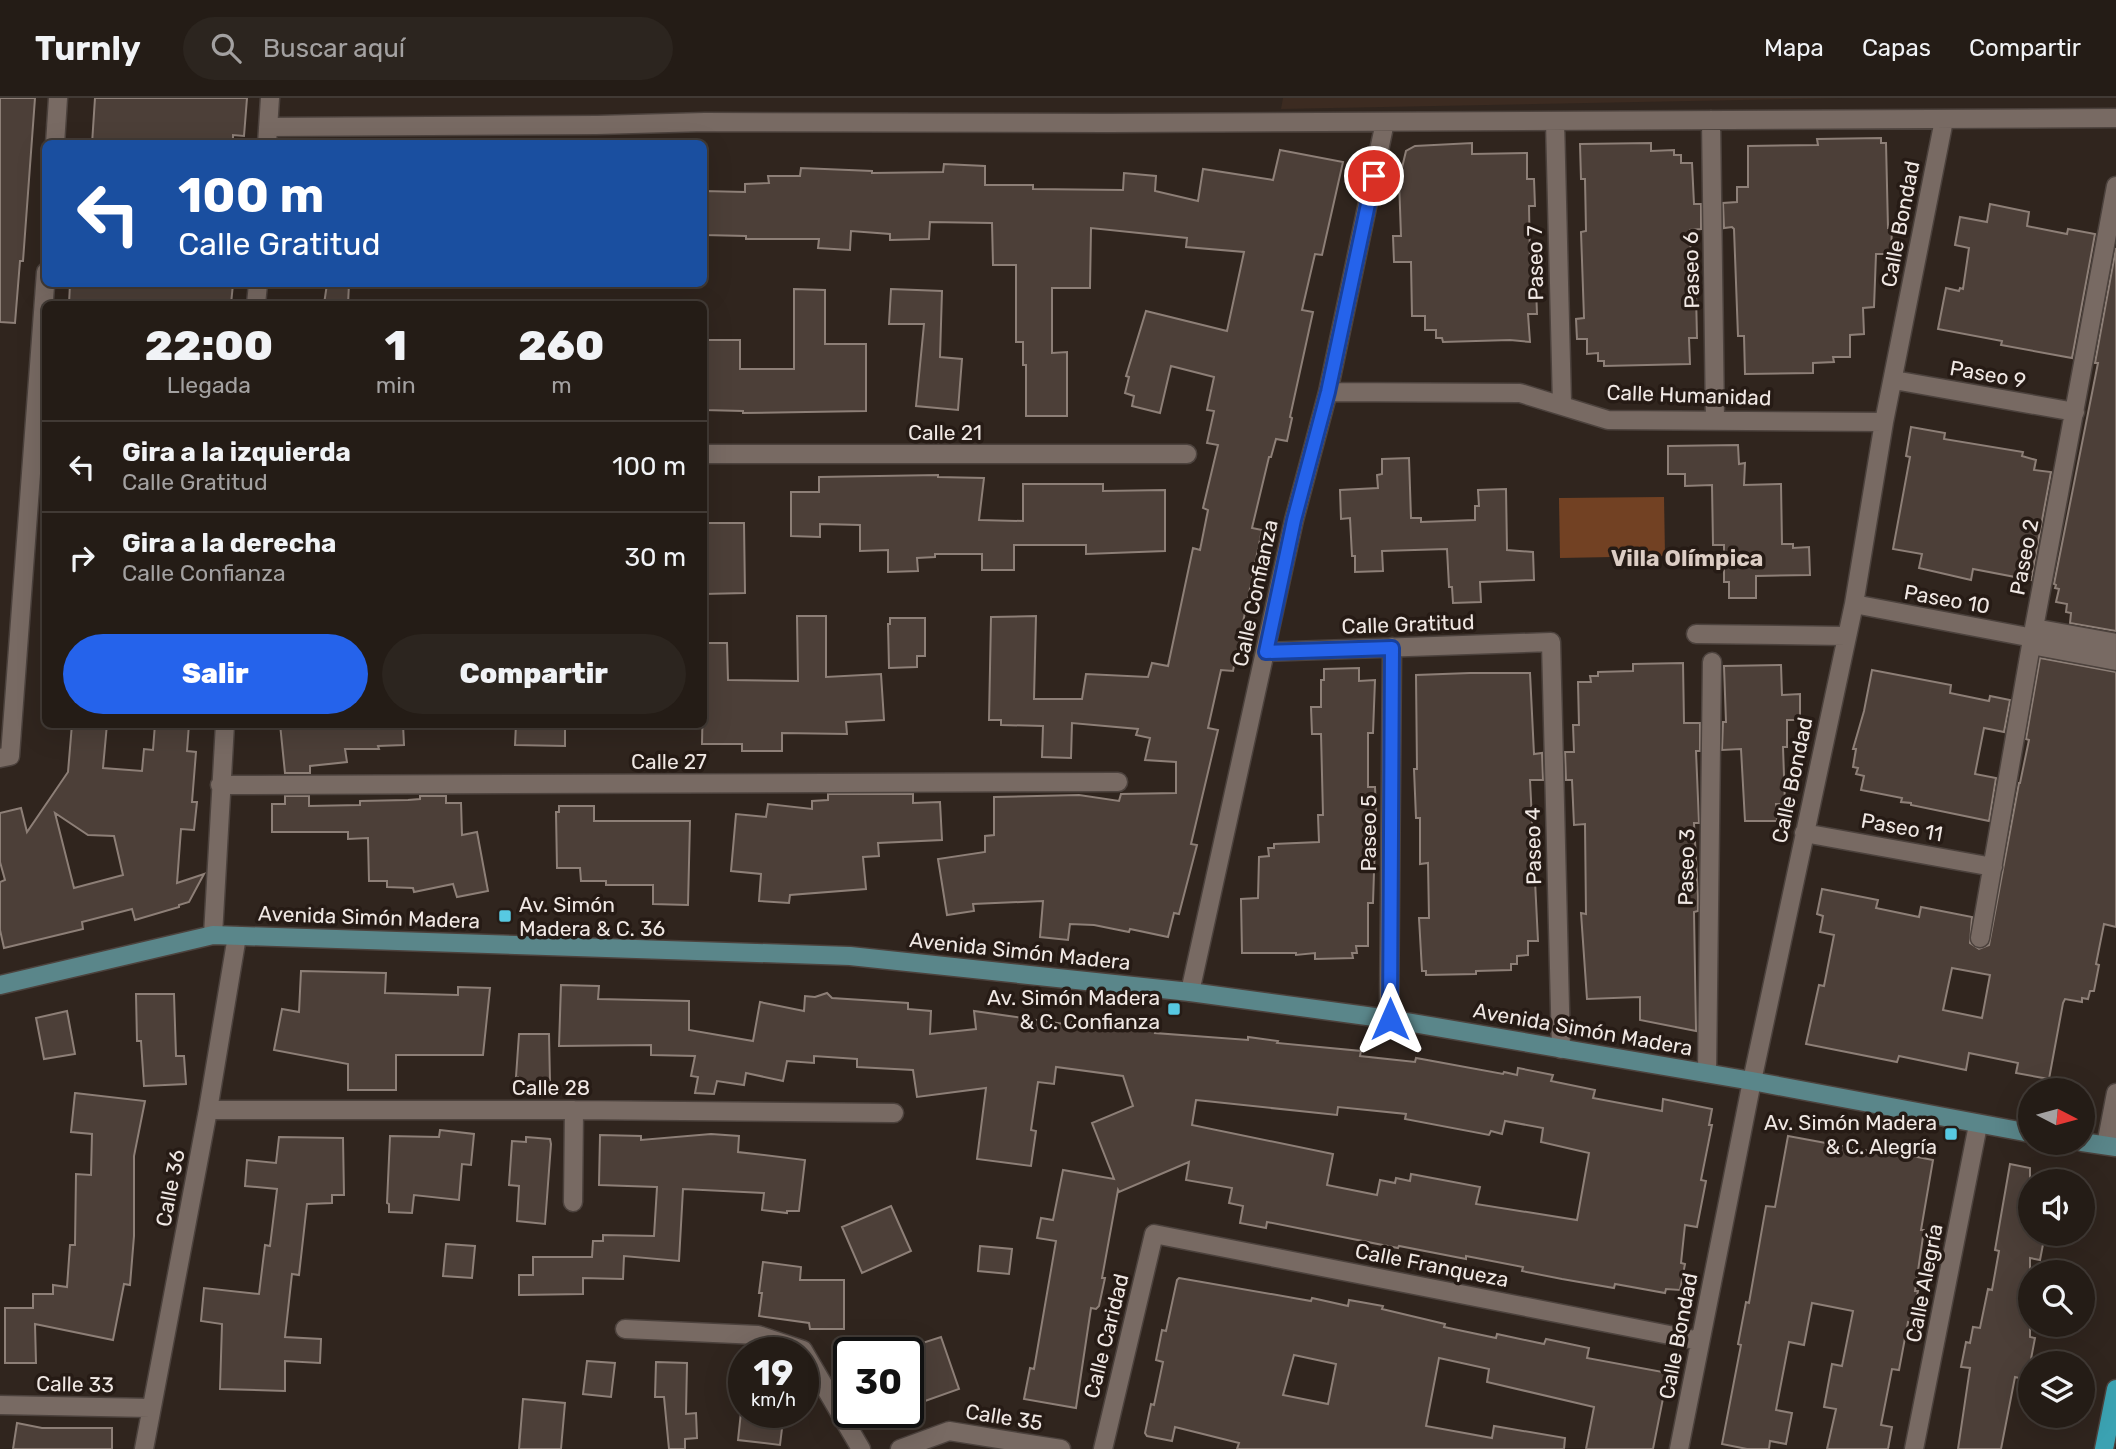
<!DOCTYPE html>
<html lang="es">
<head>
<meta charset="utf-8">
<style>
  body { margin:0; font-family:Rubik,sans-serif; background:#2c251f; color:#f1f3f6; height:100vh; display:flex; flex-direction:column; font-size:26px; white-space:nowrap }
  * { box-sizing:border-box; margin:0 }
  p { font-size:23px; color:#a3a1a1 }
  .icon { flex:none; width:38px; height:38px; fill:none; stroke:currentColor; stroke-width:2; stroke-linecap:round; stroke-linejoin:round }
  .map { position:relative; flex:1; overflow:hidden }
  .details { position:absolute; left:42px; top:203px; width:665px; height:427px; display:flex; flex-direction:column; background:#241c16; border-radius:10px; box-shadow:0 7px 28px #0002,0 0 0 2px #413a35 }
  .details>* { flex:none }
  .hud { position:absolute; left:42px; top:42px; width:665px; height:147px; border-radius:10px; box-shadow:0 7px 28px #0002,0 0 0 2px #413a35; background:#1a4fa0; color:#fff; overflow:hidden }
  .needle { width:46px; rotate:96deg }
  .buttons { position:absolute; left:2018px; top:980px; display:grid; gap:14px }
  .buttons a { display:grid; place-items:center; width:77px; height:77px; border-radius:50%; background:#241c16; box-shadow:0 7px 28px #0002,0 0 0 2px #413a35; font-size:35px }
  .speed { position:absolute; left:728px; top:1239px; display:flex; gap:14px; font-size:35px; font-weight:700; text-align:center }
  .speed>* { display:grid; place-content:center; width:91px; height:91px; border-radius:50%; background:#241c16; box-shadow:0 7px 28px #0002,0 0 0 2px #413a35; line-height:1 }
  .speed small { font-size:18px; font-weight:400 }
  .speed .limit { border:4px solid #111; border-radius:10px; background:#fff; color:#111 }
  .pin { position:absolute; display:grid; place-items:center; width:60px; height:60px; color:#fff; margin:-30px; border:4px solid #fff; border-radius:50%; box-shadow:0 2px 7px #0007 }
  .me { position:absolute; width:77px; margin:-38px; rotate:0deg; stroke-linejoin:round; filter:drop-shadow(0 0 5px #0008) }
  .turn { display:flex; align-items:center; gap:24px; height:147px; padding:0 21px; font-size:32px }
  .turn .icon { width:91px; height:91px; stroke-width:2.5 }
  .turn b { display:block; font-size:49px; line-height:60px }
  .eta { display:flex; justify-content:space-evenly; align-items:center; height:119px; text-align:center }
  .eta b { font-size:42px; font-weight:800; line-height:49px }
  .button { display:flex; gap:14px; margin-top:auto; padding:14px 21px }
  .button a { flex:1; height:80px; border-radius:42px; background:#2563eb; color:#fff; font-size:28px; font-weight:800; line-height:80px; text-align:center }
  .button a+a { background:#2c251f; color:#f1f3f6 }
  ul { padding:0; list-style:none }
  li { display:flex; align-items:center; gap:21px; height:91px; padding:0 21px; border-top:2px solid #413a35 }
  li div { flex:1 }
  li b { display:block; font-size:26px }
  li em { font-style:normal }
  header { display:flex; align-items:center; gap:42px; box-sizing:border-box; height:98px; padding:0 35px; background:#241c16; border-bottom:2px solid #413a35 }
  header strong { font-size:33px }
  nav { display:flex; gap:38px; margin-inline-start:auto; font-size:24px }
  .search { width:490px; height:63px; background:#2c251f; display:flex; align-items:center; gap:18px; box-sizing:border-box; padding:0 24px; border-radius:38px; color:#a3a1a1; font-size:26px }
  .map>svg:first-child { display:block }
  .built { fill:#3c2b21 }
  .green { fill:#724123 }
  .building { fill:#4c3f38; stroke:#8d7f77; stroke-width:2; fill-rule:evenodd }
  .lines { fill:none; stroke-linecap:round; stroke-linejoin:round }
  .street-casing { stroke:#4c423d; stroke-width:21 }
  .secondary-casing { stroke:#4c423d; stroke-width:21 }
  .primary-casing { stroke:#4c423d; stroke-width:21 }
  .street { stroke:#786a63; stroke-width:18 }
  .secondary { stroke:#5a868a; stroke-width:18 }
  .primary { stroke:#3ba2b2; stroke-width:18 }
  .route-casing { stroke:#184099; stroke-width:18 }
  .route { stroke:#2563eb; stroke-width:12 }
  .poi-dot { fill:#57c9e2; stroke:#261b15; stroke-width:2.5 }
  .labels { text-anchor:middle; dominant-baseline:central; stroke-width:7; stroke-linejoin:round; paint-order:stroke }
  .street-label { font-size:21px; fill:#f0e8e4; stroke:#261b15 }
  .poi-label { font-size:21px; fill:#f0e8e4; stroke:#261b15; text-anchor:end }
  .neighbourhood-label { font-size:23px; font-weight:bold; fill:#dccdc4; stroke:#261b15 }
</style>
</head>
<body>
<header>
<strong>Turnly</strong>
<div class="search"><svg class="icon" aria-label="search" viewBox="0 0 24 24"><circle cx="10" cy="10" r="6"/><path d="M15 15l6 6"/></svg>Buscar aquí</div>
<nav><a>Mapa</a><a>Capas</a><a>Compartir</a></nav>
</header>
<div class="map">
<svg width="2116" height="1351" viewBox="0 0 2116 1351">
  <rect width="100%" height="100%" fill="#30251e"/>
  <path class="built" d="M1283 0H1843L1281 11Z"/>
  <path class="green" d="M1664 399 1665 458 1560 460 1559 400Z"/>
  <path class="building" d="M0 0H35L23 163H20L15 225 0 224Z
    M95 0H247L244 38 233 37V46H92Z
    M1881 40V45H1886L1888 130H1892L1891 153 1888 154V156H1876L1874 209 1863 210 1864 236 1850 237V259H1833L1834 264 1813 265V275L1745 276 1744 238H1738L1734 131 1732 129 1724 130 1723 105 1737 104V89H1748V48L1818 47 1817 41Z
    M1472 45V56L1527 55V81H1534L1535 108H1529L1530 162H1535L1537 216H1528L1530 244 1510 242 1443 244 1442 240H1436V232H1425V218H1412L1411 164H1394L1393 138H1401L1399 82 1406 53 1415 48Z
    M1651 45V53L1674 52V57H1681V65H1692L1694 106H1701V131L1690 132 1692 195H1696L1697 240H1689L1690 266 1604 268V263H1598V255L1587 256V241H1577L1576 221 1584 220 1581 134 1586 133 1585 81H1581L1580 46Z
    M1280 52 1343 64 1322 157 1315 156 1302 212 1313 214 1290 319 1292 320 1287 343 1276 341 1271 359H1269L1252 430 1262 432 1233 573 1221 572 1208 630 1218 632 1191 746 1197 747 1179 816 1174 815 1168 839 1130 831 1129 834 1094 827 1070 826 1068 842 1040 839 1043 803 973 806 974 813 947 817 938 761 985 754V738L994 737V699L1079 697 1119 703 1121 696 1176 695V664L1145 662 1150 640 1136 637 1138 631 1072 625 1071 660 1042 659 1043 628 1001 627V622H989L991 519 1036 518 1034 601H1082L1086 576 1148 579 1152 565 1168 568 1193 450 1200 452 1208 412 1203 410 1218 347 1207 345 1214 313 1207 312 1214 279 1171 268 1160 315 1132 308 1134 298 1125 295 1129 279 1126 278 1146 213 1227 233 1244 154 1186 149 1187 140 1091 130 1090 190H1052V255L1067 254V318H1026V267H1023V244H1016V167H993L992 125 930 124 929 141 890 142V136L851 133 850 152 818 150 819 141H746V138L704 137V93L745 94V86L769 85 768 78H800L801 70 872 73V75L943 74 944 66 985 68V87H1033V91L1123 92 1124 75 1156 78 1155 93 1198 103 1203 71 1273 82Z
    M1990 106 2029 114 2027 128 2067 136 2068 131 2095 136 2072 260 2001 247 2002 243 1938 231 1946 190 1959 193 1960 190 1963 191 1969 150 1955 147 1960 119 1987 124Z
    M2116 150V533L2070 525 2071 515 2066 514 2067 506 2056 504 2059 491 2055 490 2056 487 2054 486 2098 265H2095Z
    M70 186H233L231 206H69Z
    M327 186H349L348 206H324Z
    M794 191 825 192V246H866V313L743 315V313L704 312V242H740V271H794Z
    M891 191 942 193 940 259 962 261 958 312 916 308 924 226H889Z
    M1911 329 1945 335 1944 341 2023 354 2022 358 2036 362 2034 372 2051 374 2031 482 1973 471 1971 482 1919 470 1922 456 1893 451 1910 359 1906 358Z
    M1738 347 1739 366 1745 365 1744 387 1781 386 1782 446H1793V450L1809 449 1810 477 1756 478V500H1729V484H1724V447H1713L1712 387 1685 388V376H1668V348Z
    M1409 360 1411 420H1421V424L1475 422V408H1479L1478 392 1506 391 1507 452 1533 454 1534 482 1480 484 1481 504 1453 505 1452 489H1449L1447 451 1382 453 1383 473 1355 474V458H1352L1350 420 1341 421 1340 392 1378 390 1377 377 1382 376V361Z
    M938 377V379L984 380 979 422 1023 423V386H1103V393L1165 392V453L1086 456V447H1014V472H982V456H935V459L917 460 918 473 888 474V452L860 453V427L820 426V439L791 438V394H819V379Z
    M704 425H744L745 495 704 496Z
    M797 518H826V579L881 576 884 622 846 624 847 636 782 635V653H742V646H702L704 545H727L728 582 798 583Z
    M890 520H925V558H917V569L889 570 888 526H890Z
    M2040 560 2116 574V829L2104 826 2096 866 2099 867 2094 893H2090L2088 901 2082 900V904L2065 901 2063 905 2049 981 2016 975 2018 965 1969 955 1966 972 1899 958 1897 964 1806 946 1819 887 1824 888 1834 837 1820 834 1823 818 1817 816 1822 791 1878 802 1876 810 1919 819 1921 809 1972 819 1970 845 1979 851 1989 847 2019 685H2020L2029 642 2026 641ZM1952 870 1990 877 1982 920 1943 912Z
    M1683 565 1684 625H1700V653H1696L1699 725H1694L1698 798V813L1694 814 1696 933 1640 922V899L1587 901 1581 815 1586 816 1585 726 1574 727 1572 682H1566L1565 654H1574L1573 627H1579L1578 584H1591L1590 578H1598V574L1633 573V566Z
    M1781 567 1782 597 1800 596V622H1787V649H1783L1785 706H1776L1777 723H1745L1741 651 1722 652 1723 624H1726L1724 568Z
    M1359 570V583L1375 582 1373 635H1368V689H1375L1376 713 1373 805H1368V848H1356L1357 855H1352L1353 860 1315 861V855L1296 857V855H1242L1241 801 1258 800 1259 759 1269 758 1268 750H1274V746L1319 744 1318 717H1323L1321 636H1312L1311 609H1321V582H1324V571Z
    M1872 572 1951 587 1950 595 1989 603 1990 598 2010 602 2004 634 1984 630 1975 676 1996 680 1989 723 1911 707V705L1901 704 1902 700 1861 692 1864 678 1856 676 1858 670 1853 669 1856 651H1853L1864 613Z
    M1470 575H1530L1534 656 1542 655 1543 682H1530L1538 843H1528V857L1517 858V866H1511V872L1476 873V876L1426 877V873H1422L1419 820H1429L1428 765 1420 766V720H1416L1414 671H1417L1416 577Z
    M72 626H107L103 670 142 673 144 651 153 652 155 626H189L187 653 196 654 192 704H197L194 732 181 731 177 785 204 776 189 804 179 807V809L135 822 132 811 82 824 83 831 4 850 0 832V784L5 782 0 764V715L21 710 27 734 68 674ZM55 715 88 737 114 738 123 777 74 790Z
    M280 626H403L404 647 378 648 379 651H345L347 664 310 668V675H285Z
    M516 626H565V648L515 647Z
    M828 696H913V705L940 704 942 742 878 745 879 758 863 759 866 791 790 797 789 805 759 803 761 776 731 773 736 716 766 719 768 706 812 711V703L828 702Z
    M285 698H309V708L360 707V703L408 702 420 701V698H446V705H461L462 737 477 734 488 793 457 799 453 786 414 794 413 790 387 789V783H369L368 740 348 741V734H272V706H285Z
    M559 708H594V723H690L688 807 653 806V787H606V783H581L580 770H557L556 714H559Z
    M301 873 386 875 385 895 458 897V889L490 890 483 957H396V992H348V966L274 952 282 911 299 914Z
    M561 887 599 888 598 901 689 903V932L753 943 760 904 804 913 805 898 815 899 827 895 832 900 908 905V911L931 913 930 936 976 931 974 913 1071 927 1072 923 1156 930 1155 935 1248 942V939L1278 943 1277 945 1361 953 1360 958 1415 964 1416 960 1503 976 1504 974 1517 977 1518 970 1553 977 1551 983 1595 992 1593 1000 1662 1013 1663 1001 1712 1011 1709 1027H1712L1701 1082 1706 1083 1697 1129 1685 1127 1681 1165 1685 1166 1680 1192 1666 1191 1665 1195 1615 1186 1614 1190 1562 1181 1522 1173 1523 1169 1466 1158V1161L1399 1148 1398 1150 1267 1124 1266 1130 1240 1125 1243 1108 1229 1105 1232 1090 1186 1082 1189 1064 1119 1094 1118 1092 1102 1180H1105L1099 1208 1096 1211 1091 1210 1076 1310 1024 1301 1030 1270 1034 1271 1056 1143 1037 1140 1041 1120 1053 1122 1063 1072 1114 1081 1092 1025 1133 1008 1123 978 1056 969 1054 986 1038 984 1031 1032 1036 1033 1031 1068 977 1061 986 990 917 999 913 972 857 969V961L814 958V965L787 963 783 983 746 975 744 987 717 983 714 996 695 995 698 979 691 978 695 958 651 957V947L559 948ZM1196 1002 1337 1017 1338 1009 1406 1016 1405 1021 1489 1037 1491 1033 1502 1036 1505 1023 1543 1030 1541 1044 1589 1055 1577 1122 1476 1106 1480 1089 1411 1076 1410 1083 1396 1080 1395 1085 1380 1082 1377 1097 1327 1087 1333 1056 1192 1027Z
    M136 896H174L176 958H184L186 986 144 988 141 943H137Z
    M67 913 75 956 44 961 36 920Z
    M519 936H549L550 984 518 985V979H516Z
    M75 995 145 1003 134 1058V1138L130 1187 124 1186 113 1242 35 1226 36 1265H5V1210H33V1196H53V1187L67 1189 70 1147H75L76 1076 91 1077 92 1036 71 1034Z
    M440 1032 474 1036 471 1067 462 1066 459 1102 414 1097 412 1115 389 1114V1106L387 1105 390 1038 439 1039Z
    M711 1036 739 1038 738 1054 805 1062 799 1113H787V1115L762 1112 764 1095 683 1091 679 1163 624 1158 623 1181 583 1180V1196L519 1197V1177H533V1159H592L593 1143H603V1137L654 1138 657 1089 599 1087 600 1037 641 1038V1042Z
    M1788 1038 1891 1057 1892 1054 1933 1062 1921 1132H1924L1915 1193H1918L1912 1225 1908 1224 1899 1272 1892 1271 1881 1327 1892 1329 1888 1351H1827L1836 1311 1824 1309 1832 1266 1842 1268 1853 1213 1812 1205 1804 1247 1789 1244 1776 1312 1792 1315 1786 1346 1770 1343 1769 1351H1747L1722 1346 1741 1247 1738 1246 1746 1204 1749 1205 1766 1108 1775 1109Z
    M279 1039 343 1040 344 1097H332V1105L307 1106 299 1177 292 1176 285 1239 321 1241 320 1265 285 1263V1293L220 1291 222 1226 201 1223 204 1190 259 1196 265 1147 270 1148 277 1091 245 1088 247 1062 276 1065Z
    M526 1039 550 1041 551 1046 545 1126 517 1123 519 1088 509 1087 512 1043 526 1044Z
    M2010 1066 2030 1070V1136H2045L2040 1162 2030 1160V1239L2035 1240 2027 1282 2015 1279 2001 1351H1958L1970 1270 1961 1269 1966 1244 1970 1245 1973 1229 1980 1230 1988 1191 1992 1192 1999 1153 1995 1152Z
    M891 1108 911 1153 862 1175 842 1129Z
    M446 1146 475 1148 472 1180 443 1178Z
    M980 1148 1012 1151 1009 1176 978 1173Z
    M763 1164 801 1169 800 1182H844V1231H810L809 1225 759 1218 762 1195H759Z
    M1179 1180 1311 1203 1312 1200 1348 1208 1349 1202 1383 1208 1382 1211 1445 1226 1444 1229 1496 1240 1497 1236 1544 1246 1546 1241 1589 1250 1587 1260 1668 1275 1653 1351H1586L1594 1309 1487 1284 1489 1271 1439 1260 1426 1328 1492 1340 1494 1328 1565 1340 1564 1351H1237L1239 1345 1175 1329 1172 1343 1147 1338 1145 1335 1151 1306 1154 1307 1163 1264 1156 1262 1162 1232 1166 1233 1177 1182ZM1294 1257 1336 1266 1328 1306 1283 1297Z
    M941 1239 959 1291 908 1309V1261L923 1255 919 1246Z
    M587 1263 615 1265 611 1299 583 1296Z
    M656 1264 687 1265 686 1316 696 1315 697 1340 685 1341V1351H669L664 1299H655Z
    M523 1301 565 1305 561 1351H519Z
    M741 1314H784L780 1347 738 1342Z
    M17 1325 42 1330H112V1351H13Z"/>
  <g class="lines">
    <g class="street-casing">
      <path id="street" d="M1711 22 1715 322
        M1555 23 1562 306
        M268 29 597 27 705 24 1108 25 2116 20
        M55 46 58 0
        M267 46 270 0
        M256 206 258 186
        M1894 282 2075 314
        M1328 294 1520 295 1608 322 1884 324
        M704 356H1187
        M1854 506 2033 540
        M2034 530 2116 545
        M1696 536 1846 538
        M2031 547 2116 563
        M1266 554 1551 544 1561 951
        M0 660 10 658 46 174
        M220 687 1118 684
        M1804 735 1993 769
        M213 837 225 626
        M1980 840 2034 530 2116 88
        M1190 894 1294 422 1328 294 1385 24
        M1389 921 1392 549
        M1707 975 1712 564
        M208 1012H574L894 1015
        M2106 1047 2116 995
        M573 1104 574 1012
        M625 1231 758 1237 803 1252 861 1351
        M0 1307 150 1310
        M144 1351 208 1012 237 838
        M900 1351 949 1333 1061 1351
        M1103 1351 1154 1136 1700 1243
        M1679 1351 1752 983 1854 506 1884 324 1944 22
        M1914 1351 1978 1027"/>
    </g>
    <g class="secondary-casing">
      <path id="secondary" d="M0 887 213 837 850 858 1190 894 1389 921 1752 983 2030 1035
        M2082 1044 2116 1049"/>
    </g>
    <g class="primary-casing">
      <path id="primary" d="M2104 1351 2116 1291"/>
    </g>
    <use href="#street" class="street"/>
    <use href="#secondary" class="secondary"/>
    <use href="#primary" class="primary"/>
  </g>
  <g class="lines">
    <g class="route-casing">
      <path id="route" d="M1374 78 1328 294 1294 422 1266 554 1392 550 1390 921"/>
    </g>
    <use href="#route" class="route"/>
  </g>
  <g class="poi-dot">
    <rect x="498" y="811" width="14" height="14" rx="3.5"/>
    <rect x="1167" y="904" width="14" height="14" rx="3.5"/>
    <rect x="1944" y="1029" width="14" height="14" rx="3.5"/>
  </g>
  <g class="labels">
    <g class="street-label">
      <text transform="translate(1900 126) rotate(-79)">Calle Bondad</text>
      <text transform="translate(1535 165) rotate(-91)">Paseo 7</text>
      <text transform="translate(1691 172) rotate(-91)">Paseo 6</text>
      <text transform="translate(1988 276) rotate(10)">Paseo 9</text>
      <text transform="translate(1689 297) rotate(2)">Calle Humanidad</text>
      <text x="945" y="334">Calle 21</text>
      <text transform="translate(2024 459) rotate(-79)">Paseo 2</text>
      <text transform="translate(1255 495) rotate(-78)">Calle Confianza</text>
      <text transform="translate(1947 501) rotate(10)">Paseo 10</text>
      <text transform="translate(1408 526) rotate(-2)">Calle Gratitud</text>
      <text x="669" y="663">Calle 27</text>
      <text transform="translate(1792 682) rotate(-78)">Calle Bondad</text>
      <text transform="translate(1902 729) rotate(10)">Paseo 11</text>
      <text transform="translate(1368 735) rotate(-90)">Paseo 5</text>
      <text transform="translate(1533 748) rotate(-91)">Paseo 4</text>
      <text transform="translate(1686 769) rotate(-89)">Paseo 3</text>
      <text transform="translate(369 819) rotate(2)">Avenida Simón Madera</text>
      <text transform="translate(1020 853) rotate(6)">Avenida Simón Madera</text>
      <text transform="translate(1583 931) rotate(10)">Avenida Simón Madera</text>
      <text x="551" y="989">Calle 28</text>
      <text transform="translate(170 1090) rotate(-79)">Calle 36</text>
      <text transform="translate(1432 1167) rotate(11)">Calle Franqueza</text>
      <text transform="translate(1924 1185) rotate(-79)">Calle Alegría</text>
      <text transform="translate(1106 1238) rotate(-76)">Calle Caridad</text>
      <text transform="translate(1678 1238) rotate(-79)">Calle Bondad</text>
      <text transform="translate(75 1286) rotate(1)">Calle 33</text>
      <text transform="translate(1004 1319) rotate(9)">Calle 35</text>
    </g>
    <g class="poi-label">
      <text x="519" y="806" text-anchor="start">Av. Simón<tspan x="519" dy="24">Madera &amp; C. 36</tspan></text>
      <text x="1160" y="899">Av. Simón Madera<tspan x="1160" dy="24">&amp; C. Confianza</tspan></text>
      <text x="1937" y="1024">Av. Simón Madera<tspan x="1937" dy="24">&amp; C. Alegría</tspan></text>
    </g>
    <g class="neighbourhood-label">
      <text x="1687" y="460">Villa Olímpica</text>
    </g>
  </g>
</svg>
<div class="buttons">
<a><svg class="needle" viewBox="-14 -14 28 28"><path d="M0-13l5 13h-10z" fill="#e53935"/><path d="M0 13l5-13h-10z" fill="#a3a1a1"/></svg></a>
<a><svg class="icon" aria-label="sound" viewBox="0 0 24 24"><path d="M4 9h4l5-4v14l-5-4H4zM17 9q2 3 0 6"/></svg></a>
<a><svg class="icon" aria-label="search" viewBox="0 0 24 24"><circle cx="10" cy="10" r="6"/><path d="M15 15l6 6"/></svg></a>
<a><svg class="icon" aria-label="layers" viewBox="0 0 24 24"><path d="M12 4l9 5-9 5-9-5zM3 14l9 5 9-5"/></svg></a>
</div>
<div class="speed"><div>19<small>km/h</small></div><div class="limit">30</div></div>
<div class="pin" style="left:1374px;top:78px;background:#d93025"><svg class="icon" aria-label="arrive" viewBox="0 0 24 24"><path d="M6 21V4h12l-3 4 3 4H6"/></svg></div>
<svg class="me" style="left:1390px;top:921px" viewBox="-20 -20 40 40"><path d="M0-17L14 15 0 8-14 15z" fill="#2563eb" stroke="#fff" stroke-width="4"/></svg>
<div class="hud">
<div class="turn"><svg class="icon" aria-label="left" viewBox="0 0 24 24"><path d="M17 20v-9H6M10 6l-5 5 5 5"/></svg><div><b>100 m</b>Calle Gratitud</div></div>
</div>
<section class="details">
<div class="eta">
<div><b>22:00</b><p>Llegada</p></div>
<div><b>1</b><p>min</p></div>
<div><b>260</b><p>m</p></div>
</div>
<ul>
<li><svg class="icon" aria-label="left" viewBox="0 0 24 24"><path d="M17 20v-9H6M10 6l-5 5 5 5"/></svg><div><b>Gira a la izquierda</b><p>Calle Gratitud</p></div><em>100 m</em></li>
<li><svg class="icon" aria-label="right" viewBox="0 0 24 24"><path d="M7 20v-9h11M14 6l5 5-5 5"/></svg><div><b>Gira a la derecha</b><p>Calle Confianza</p></div><em>30 m</em></li>
</ul>
<div class="button"><a>Salir</a><a>Compartir</a></div>
</section>
</div>
</body>
</html>
